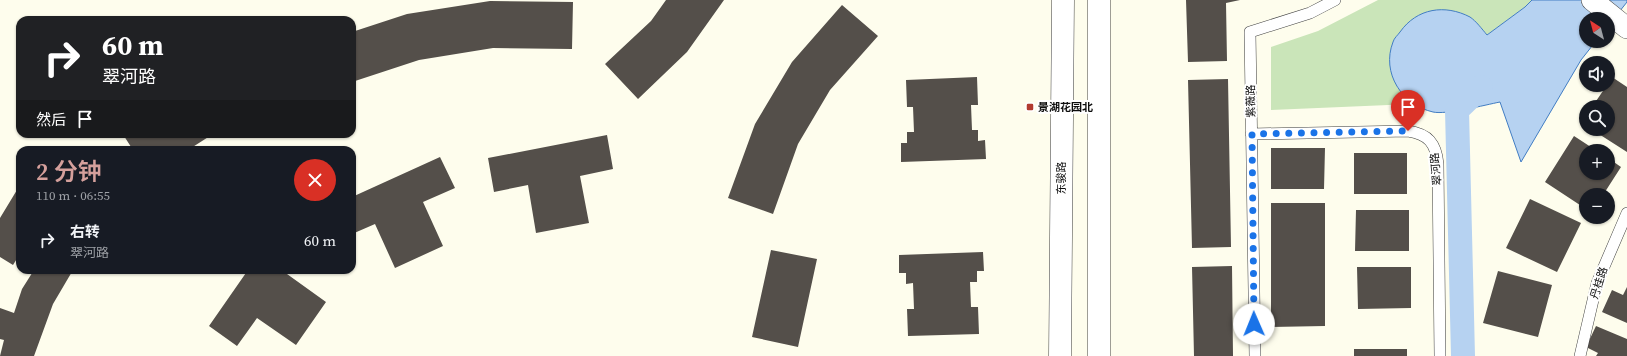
<!DOCTYPE html>
<html lang="zh">
<head>
<meta charset="utf-8">
<style>
  body { margin:0; font-family:"Source Serif 4","Noto Sans SC",serif; background:#20242c; color:#f1f3f6; height:100vh; display:flex; flex-direction:column; font-size:15px; white-space:nowrap }
  * { box-sizing:border-box; margin:0 }
  p { font-size:13px; color:#9ea1a6 }
  .icon { flex:none; width:22px; height:22px; fill:none; stroke:currentColor; stroke-width:2; stroke-linecap:round; stroke-linejoin:round }
  .map { position:relative; flex:1; overflow:hidden }
  .details { position:absolute; left:16px; top:146px; width:340px; height:128px; display:flex; flex-direction:column; background:#171b24; border-radius:12px; box-shadow:0 1px 3px #0004 }
  .details>* { flex:none }
  .guide { position:absolute; left:16px; top:16px; width:340px; height:122px; border-radius:12px; box-shadow:0 1px 3px #0004; background:#202124; color:#fff; overflow:hidden }
  .needle { width:26px; rotate:324deg }
  .controls { position:absolute; left:1579px; top:12px; display:grid; gap:8px }
  .controls a { display:grid; place-items:center; width:36px; height:36px; border-radius:50%; background:#171b24; box-shadow:0 1px 3px #0004; font-size:20px }
  .pin { position:absolute; display:grid; place-items:center; width:34px; height:34px; color:#fff; margin:-41px -17px; border-radius:50% 50% 50% 0; rotate:-45deg; box-shadow:0 0 4px #0007 }
  .pin .icon { rotate:45deg }
  .me { position:absolute; width:44px; margin:-22px; rotate:359deg; stroke-linejoin:round; filter:drop-shadow(0 0 3px #0008) }
  .turn { display:flex; align-items:center; gap:14px; height:84px; padding:0 20px; font-size:18px }
  .turn .icon { width:52px; height:52px; stroke-width:2.5 }
  .turn b { display:block; font-size:28px; line-height:34px }
  .then { display:flex; align-items:center; height:38px; padding:0 20px; background:#0003; gap:8px; font-size:15px }
  .round { display:grid; place-items:center; flex:none; width:42px; height:42px; border-radius:21px; background:#20242c }
  .head { display:flex; align-items:center; justify-content:space-between; height:68px; padding:0 20px }
  h1 { font-size:24px; font-weight:600; line-height:30px; color:#d5a09c }
  ul { padding:0; list-style:none }
  li { display:flex; align-items:center; gap:12px; height:52px; padding:0 20px }
  li div { flex:1 }
  li b { display:block; font-size:15px }
  li em { font-style:normal }
  .map>svg:first-child { display:block }
  .green { fill:#cae5b9 }
  .water { fill:#b6d2f1; stroke:#427dc3 }
  .lines { fill:none; stroke-linecap:round; stroke-linejoin:round }
  .canal { stroke:#b6d2f1; stroke-width:24 }
  .building { fill:#544f4a }
  .service-casing { stroke:#3f3f3f; stroke-width:12 }
  .minor-casing { stroke:#3f3f3f; stroke-width:22 }
  .tertiary-casing { stroke:#3f3f3f; stroke-width:23 }
  .service { stroke:#fff; stroke-width:11 }
  .minor { stroke:#fff; stroke-width:21 }
  .tertiary { stroke:#fff; stroke-width:22 }
  .route { stroke:#1a73e8; stroke-width:7; stroke-dasharray:0 12.6 }
  .poi-dot { fill:#b23b2f; stroke:#fff; stroke-width:1.5 }
  .labels { text-anchor:middle; dominant-baseline:central; stroke-width:4; stroke-linejoin:round; paint-order:stroke }
  .street-label { font-size:11px; fill:#0c0c0c; stroke:#fff }
  .poi-label { font-size:11px; font-weight:bold; fill:#0c0c0c; stroke:#fff; text-anchor:start }
</style>
</head>
<body>
<div class="map">
<svg width="1627" height="356" viewBox="0 0 1627 356">
  <rect width="100%" height="100%" fill="#fefded"/>
  <path class="green" d="M1378 0H1532L1525 7 1487 35 1471 18 1397 87 1412 104 1271 110V47L1318 31Z"/>
  <path class="water" d="M1532 0H1627V2L1608 26V19H1586V41H1596L1581 60 1521 162 1500 102C1485 105 1446 115 1433 112 1402 105 1381 73 1393 42 1394 38 1398 35 1400 32 1417 8 1445 4 1470 17 1476 21 1482 29 1487 35L1525 7Z"/>
  <g class="lines">
    <path class="canal" d="M1463 356 1457 110 1481 87"/>
  </g>
  <path class="building" d="M666 0H724L687 52 638 99 605 64 651 21Z
    M1186 0H1240L1226 3 1227 61 1188 62Z
    M490 1 573 2 572 49 493 48 419 60 352 82V32L407 14Z
    M842 5 878 36 830 90 798 144 773 214 728 198 755 124 792 62Z
    M977 77 978 105H971L972 130H978V141L985 140 986 159 901 162V143H907V132H914L913 107H907L906 80Z
    M1612 77 1627 87V152L1591 129H1608V107H1592L1607 85H1608Z
    M1228 79 1231 247 1192 248 1188 80Z
    M127 134H213L188 150H133L124 136Z
    M607 135 613 169 580 176 589 223 536 233 528 185 494 192 488 158Z
    M1574 136 1597 151H1586V173H1608V158L1621 167 1603 195H1586V209L1545 182Z
    M1271 148H1325L1324 189H1271Z
    M1354 153H1407V194H1354Z
    M440 157 455 188 423 202 443 246 395 268 375 224 352 234V197Z
    M20 185V258L18 257 13 265 0 257V218Z
    M1530 199 1581 223 1557 272 1506 248Z
    M1271 203H1325V326L1271 327Z
    M1356 210H1409V251H1355Z
    M771 250 817 259 798 347 752 337Z
    M983 252 984 271H977V282H970L971 307H978L979 334 908 336 907 309H914L913 283 906 284V273H899V255Z
    M1232 266 1233 356H1194L1192 267Z
    M1357 267H1411V308L1358 309Z
    M34 270H73L53 304 34 356H0L4 340 0 339V308L14 313 22 289Z
    M248 270H290L287 274 326 302 296 345 257 318 237 346 209 326Z
    M1498 271 1552 285 1538 337 1483 323Z
    M1627 287V323L1602 312 1612 290 1623 295Z
    M1596 326 1627 339V356H1596L1598 353 1586 347Z
    M1354 349H1407V356H1354Z"/>
  <g class="lines">
    <g class="service-casing">
      <path id="service" d="M1251 134 1408 131C1428 134 1436 143 1438 164L1440 356
        M1255 356 1250 32 1310 13 1335 0
        M1580 356 1597 283 1627 213"/>
    </g>
    <g class="minor-casing">
      <path id="minor" d="M1592 0 1627 28"/>
    </g>
    <g class="tertiary-casing">
      <path id="tertiary" d="M1060 356 1063 0
        M1099 356V0"/>
    </g>
    <use href="#service" class="service"/>
    <use href="#minor" class="minor"/>
    <use href="#tertiary" class="tertiary"/>
  </g>
  <g class="lines">
    <path class="route" d="M1254 324 1252 134 1408 131"/>
  </g>
  <rect class="poi-dot" x="1026" y="103" width="8" height="8" rx="2"/>
  <g class="labels">
    <g class="street-label">
      <text transform="translate(1251 101) rotate(-91)">紫薇路</text>
      <text transform="translate(1436 169) rotate(-95)">翠河路</text>
      <text transform="translate(1061 178) rotate(-90)">东骏路</text>
      <text transform="translate(1599 283) rotate(-72)">丹桂路</text>
    </g>
    <g class="poi-label">
      <text x="1038" y="107">景湖花园北</text>
    </g>
  </g>
</svg>
<div class="controls">
<a><svg class="needle" viewBox="-14 -14 28 28"><path d="M0-13l5 13h-10z" fill="#e53935"/><path d="M0 13l5-13h-10z" fill="#9ea1a6"/></svg></a>
<a><svg class="icon" aria-label="sound" viewBox="0 0 24 24"><path d="M4 9h4l5-4v14l-5-4H4zM17 9q2 3 0 6"/></svg></a>
<a><svg class="icon" aria-label="search" viewBox="0 0 24 24"><circle cx="10" cy="10" r="6"/><path d="M15 15l6 6"/></svg></a>
<a>+</a>
<a>−</a>
</div>
<div class="pin" style="left:1408px;top:131px;background:#d93025"><svg class="icon" aria-label="arrive" viewBox="0 0 24 24"><path d="M6 21V4h12l-3 4 3 4H6"/></svg></div>
<svg class="me" style="left:1254px;top:324px" viewBox="-20 -20 40 40"><circle r="19" fill="#fff"/><path d="M0-13L10 11 0 6-10 11z" fill="#1a73e8"/></svg>
<div class="guide">
<div class="turn"><svg class="icon" aria-label="right" viewBox="0 0 24 24"><path d="M7 20v-9h11M14 6l5 5-5 5"/></svg><div><b>60 m</b>翠河路</div></div>
<div class="then">然后<svg class="icon" aria-label="arrive" viewBox="0 0 24 24"><path d="M6 21V4h12l-3 4 3 4H6"/></svg></div>
</div>
<section class="details">
<div class="head"><div><h1>2 分钟</h1><p>110 m · 06:55</p></div><a class="round" style="background:#d93025;color:#fff"><svg class="icon" aria-label="close" viewBox="0 0 24 24"><path d="M6 6l12 12M18 6L6 18"/></svg></a></div>
<ul>
<li><svg class="icon" aria-label="right" viewBox="0 0 24 24"><path d="M7 20v-9h11M14 6l5 5-5 5"/></svg><div><b>右转</b><p>翠河路</p></div><em>60 m</em></li>
</ul>
</section>
</div>
</body>
</html>
